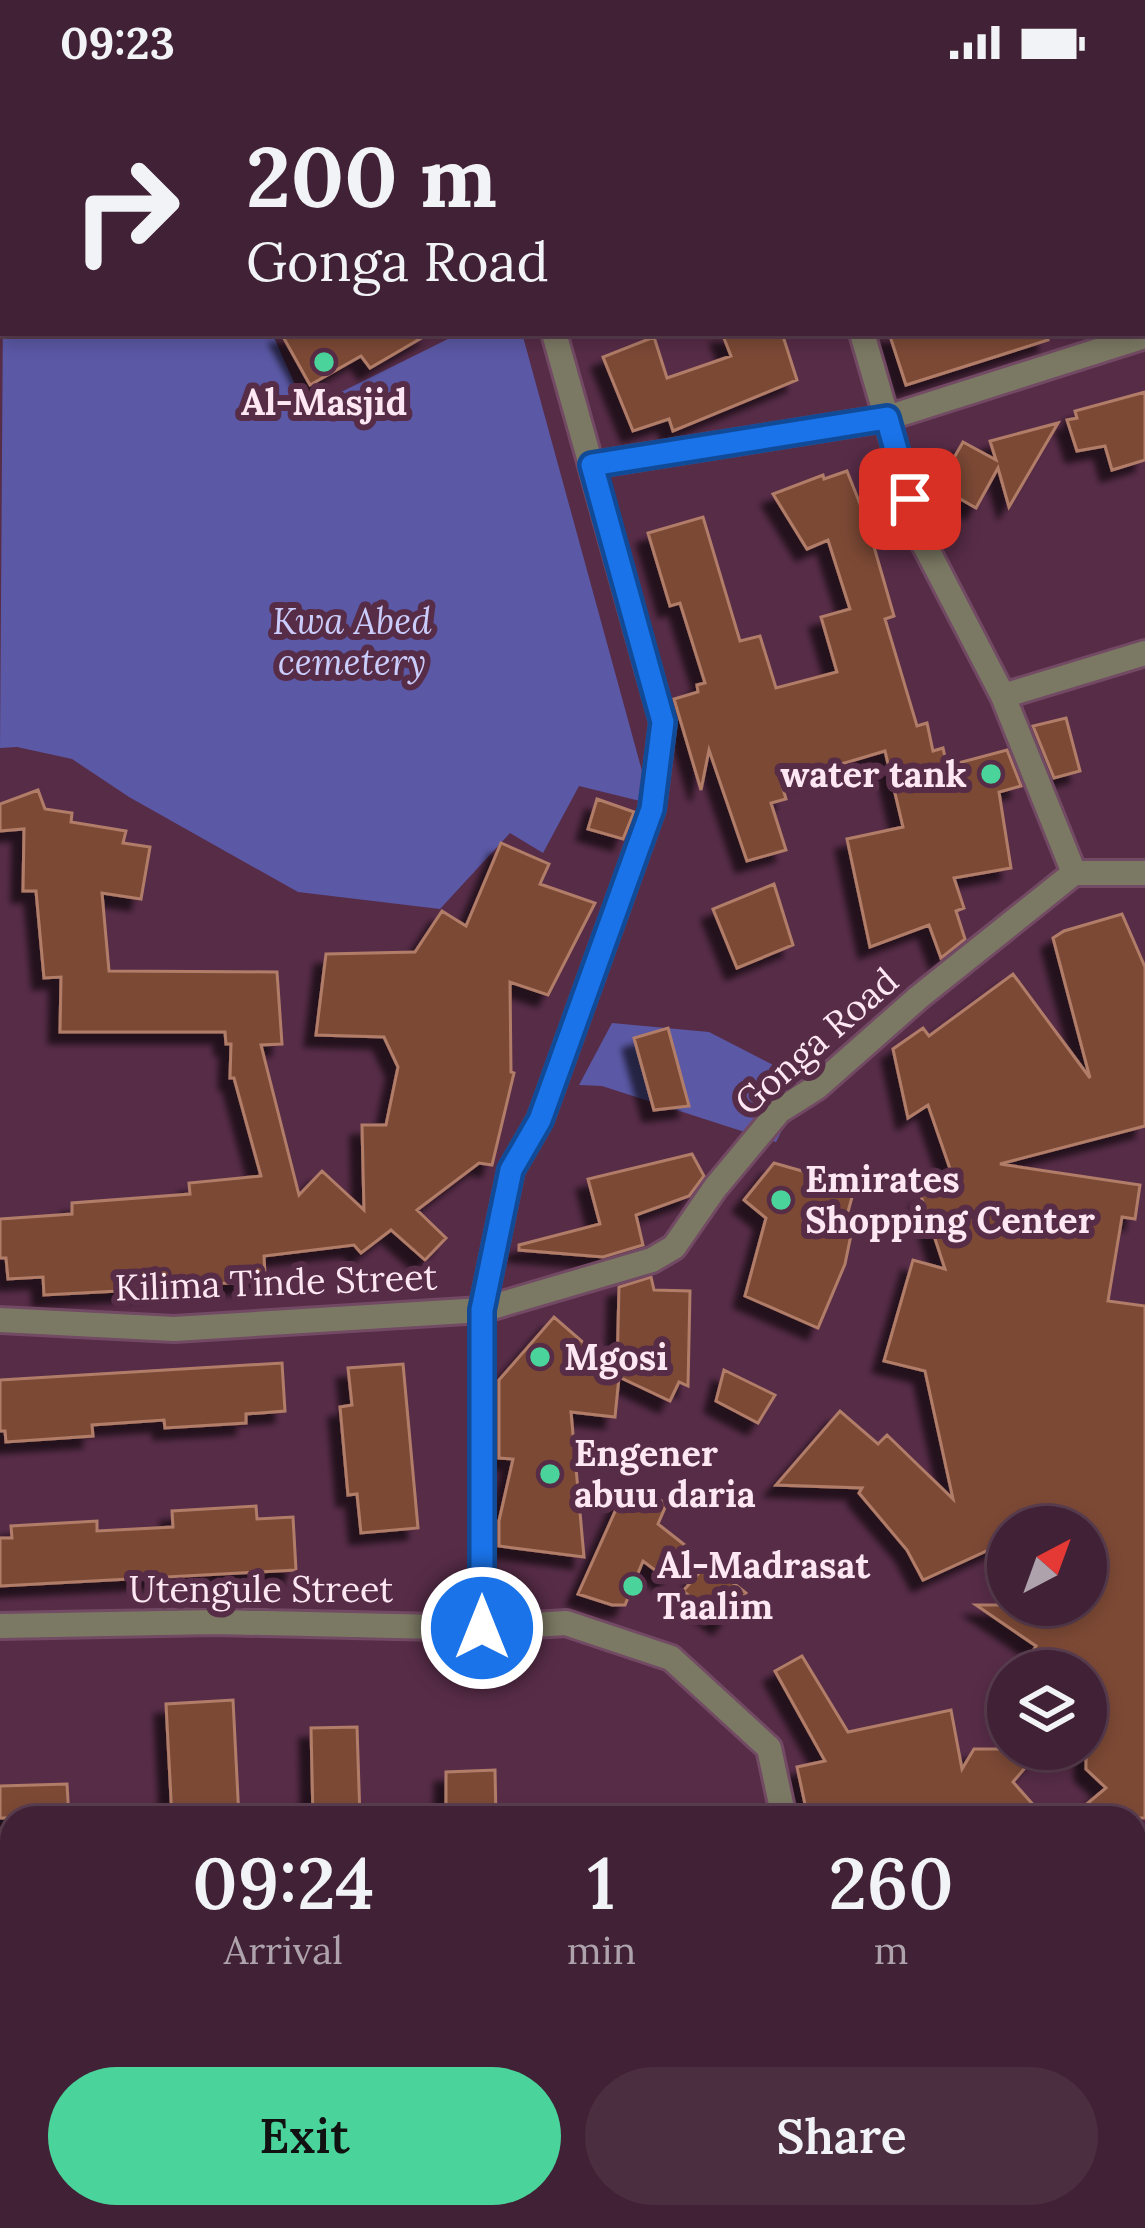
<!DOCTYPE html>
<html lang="en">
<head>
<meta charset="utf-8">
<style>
  body { margin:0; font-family:Lora,serif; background:#4c2e41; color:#f1f3f6; height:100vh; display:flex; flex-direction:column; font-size:45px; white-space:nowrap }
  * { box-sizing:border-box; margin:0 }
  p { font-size:39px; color:#aea3ad }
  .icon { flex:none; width:66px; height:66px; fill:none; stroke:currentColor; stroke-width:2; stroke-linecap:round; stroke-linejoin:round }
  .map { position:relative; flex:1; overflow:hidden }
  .drawer { position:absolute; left:0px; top:1722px; width:1146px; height:423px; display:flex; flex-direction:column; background:#412135; border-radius:36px 36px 0 0; box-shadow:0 6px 18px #0003,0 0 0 3px #5a3e50 }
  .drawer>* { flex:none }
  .top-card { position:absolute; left:0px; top:0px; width:1146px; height:252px; box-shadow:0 6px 18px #0003,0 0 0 3px #5a3e50; background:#412135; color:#f1f3f6; overflow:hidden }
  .needle { width:78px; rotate:41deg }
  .fabs { position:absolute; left:987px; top:1422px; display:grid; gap:24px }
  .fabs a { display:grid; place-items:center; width:120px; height:120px; border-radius:50%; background:#412135; box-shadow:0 6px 18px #0003,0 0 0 3px #5a3e50; font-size:60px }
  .pin { position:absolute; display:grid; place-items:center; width:102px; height:102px; color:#fff; margin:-51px; border-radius:24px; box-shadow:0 6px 18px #0006 }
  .me { position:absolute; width:132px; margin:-66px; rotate:0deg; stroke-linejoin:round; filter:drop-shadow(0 0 9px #0008) }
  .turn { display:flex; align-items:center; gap:42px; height:252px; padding:0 48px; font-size:54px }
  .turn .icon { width:156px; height:156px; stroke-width:2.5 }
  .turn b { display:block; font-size:84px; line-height:102px }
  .eta { display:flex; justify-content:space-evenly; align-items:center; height:204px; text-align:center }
  .eta b { font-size:72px; font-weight:600; line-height:84px }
  .button { display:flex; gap:24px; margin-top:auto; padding:24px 48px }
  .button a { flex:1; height:138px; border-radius:72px; background:#4ad49c; color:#111; font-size:48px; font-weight:600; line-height:138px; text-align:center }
  .button a+a { background:#4c2e41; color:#f1f3f6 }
  .status { display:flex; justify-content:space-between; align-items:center; height:84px; padding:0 60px; background:#412135; direction:ltr }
  .status svg { height:33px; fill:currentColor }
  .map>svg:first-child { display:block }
  .green { fill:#5b58a5 }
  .building { fill:#7b4a36; stroke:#b17d68; stroke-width:3; filter:url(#shadow) }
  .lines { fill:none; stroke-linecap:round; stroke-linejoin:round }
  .street-casing { stroke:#724a63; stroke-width:30 }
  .street { stroke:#7b7963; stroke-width:24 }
  .route-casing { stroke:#114b97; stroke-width:30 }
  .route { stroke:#1a73e8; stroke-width:21 }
  .poi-dot { fill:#4ad49c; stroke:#572c47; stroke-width:4.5 }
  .labels { text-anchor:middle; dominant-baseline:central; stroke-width:12; stroke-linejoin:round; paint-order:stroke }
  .poi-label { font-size:36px; font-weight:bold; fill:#fde7f3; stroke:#572c47; text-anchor:start }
  .park-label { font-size:36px; font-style:italic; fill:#cacdfc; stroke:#572c47 }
  .street-label { font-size:36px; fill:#fde7f3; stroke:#572c47 }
</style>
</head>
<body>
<div class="status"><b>09:23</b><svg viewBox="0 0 49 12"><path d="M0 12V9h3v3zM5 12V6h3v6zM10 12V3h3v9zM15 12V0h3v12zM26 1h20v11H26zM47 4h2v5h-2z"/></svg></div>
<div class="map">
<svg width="1145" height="2144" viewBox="0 0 1145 2144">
  <defs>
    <filter id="shadow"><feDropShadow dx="-11" dy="11" stdDeviation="3" flood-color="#0009"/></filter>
  </defs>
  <rect width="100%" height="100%" fill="#572c47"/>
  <path class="green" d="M3 223V249H272L297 305 329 314 460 249H522L642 687 640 717 579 702 543 769 510 749 440 825 298 808 129 713 72 675 17 663 0 664Z
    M612 939 709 948 806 998 776 1058 602 1002 579 1001Z"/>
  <path class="building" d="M281 249H430L370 284 361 272 310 301Z
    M722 249H782L797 296 673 347 669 335 633 347 603 273 654 253 667 294 731 272Z
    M889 249H1047L1048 256 906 301Z
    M1145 308V376L1112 386 1105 362 1077 367 1067 336 1077 334 1075 327Z
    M1058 339 1009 423 998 384 976 424 938 402 963 358 996 376 990 357Z
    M847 387 866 435 894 532 885 535 917 642 927 639 933 667 943 664 947 682 1007 666 1021 702 999 708 1011 784 954 794 964 824 956 827 965 855 941 874 929 841 870 863 847 755 903 743 885 667 781 698 786 715 771 719 786 766 747 777 709 666 701 706 674 615 698 608 697 601 705 599 680 519 670 522 648 449 703 433 740 557 760 552 776 604 837 588 821 533 850 525 828 456 807 465 773 410 823 391 824 395Z
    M1066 634 1080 687 1054 694 1033 642Z
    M38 706 45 725 72 729 71 738 126 747 123 759 150 763 141 815 102 809 109 887 277 888 282 960 261 961 299 1111 322 1087 364 1126 362 1041H386L398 983 384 953 316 951 326 870 415 868 442 827 466 842 501 759 549 780 540 800 595 819 548 911 510 898 511 988 514 989 492 1081 479 1079 417 1126 446 1154 425 1176 391 1146 361 1169 354 1161 264 1172 265 1191 245 1193 246 1199 156 1200V1205L44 1211 43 1193 8 1195 6 1174H0V1135L72 1130V1119L190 1110 189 1099 261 1092 234 994H230L231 960H226L225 948H60L61 893 44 894 36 807H23L24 745 0 747V720Z
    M597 715 634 728 623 755 588 745Z
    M774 800 793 861 737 884 713 825Z
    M1122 830 1145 883V1042L1000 1080 1140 1101 1135 1135 1122 1133 1108 1217 1145 1222V1734H1070L1106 1704 1086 1685V1587H1021L1036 1562 976 1521H1042L1063 1536 1072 1521H1086V1443H1008V1457L923 1496 907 1466 859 1409 862 1404 776 1401 840 1327 878 1360 887 1351 953 1415 925 1287 884 1277 913 1176 945 1185 921 1112 956 1102 928 1021 908 1034 893 965 923 944 929 952 1013 890 1090 994 1053 854 1064 847Z
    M668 944 689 1022 654 1026 634 954Z
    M692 1070 704 1092 689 1112 636 1131 643 1161 603 1173 519 1166V1161L600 1140 588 1095Z
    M774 1079 855 1102 845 1139 853 1141 845 1180 818 1244 745 1212 766 1134 744 1116Z
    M651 1193 654 1206 690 1207 688 1302 679 1298 670 1317 619 1293 615 1333 571 1328 584 1473 499 1462V1437L513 1375 499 1374V1296L554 1233 617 1288 619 1203Z
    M282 1279 285 1327 246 1330V1339L165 1344 164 1336 92 1341 93 1352 6 1358 5 1347H0V1296Z
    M403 1280 418 1444 361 1449 357 1410 348 1411 340 1323 352 1321 348 1284Z
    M724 1286 775 1311 758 1339 716 1317Z
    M626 1403 667 1419 658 1440 686 1462 667 1495 643 1477 625 1521H612L578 1510Z
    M256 1422 257 1435 293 1433 296 1486 0 1502V1454H12L11 1442 97 1437V1447L173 1443 172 1427Z
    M708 1479 746 1509 723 1539 683 1507Z
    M802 1572 848 1648 951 1626 962 1685 974 1665H1041L1013 1698 1045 1734H808L797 1683 825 1677 775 1587Z
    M233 1616 239 1734H172L166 1620Z
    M357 1643 360 1734H313L311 1644Z
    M495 1686 496 1734H446V1688Z
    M67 1700 69 1734H0V1702Z"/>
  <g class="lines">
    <g class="street-casing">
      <path id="street" d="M482 0 483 3
        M780 0 781 3
        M862 249 922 456 1003 612 1074 789
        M592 381 887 334 1145 252
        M1003 612 1145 569
        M0 1236 174 1245 482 1226 652 1176 674 1163 715 1104 779 1027 817 1003 919 913 1074 789H1145
        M0 1542 216 1538 482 1544 566 1539 671 1574 769 1664 784 1734
        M482 1544V1226L511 1086 540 1036 652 725 663 638 554 249
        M0 2101 12 2100
        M492 2133 493 2144
        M1061 2144 1071 2133"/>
    </g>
    <use href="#street" class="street"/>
  </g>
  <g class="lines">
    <g class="route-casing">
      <path id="route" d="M482 1544V1226L511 1086 540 1036 652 725 663 638 592 381 887 334 910 415"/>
    </g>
    <use href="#route" class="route"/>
  </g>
  <g class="poi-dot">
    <circle cx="324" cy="278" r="12"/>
    <circle cx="991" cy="690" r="12"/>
    <circle cx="781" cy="1116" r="12"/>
    <circle cx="540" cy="1273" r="12"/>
    <circle cx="550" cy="1390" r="12"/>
    <circle cx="633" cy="1502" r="12"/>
  </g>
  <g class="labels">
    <g class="poi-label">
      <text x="324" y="318" text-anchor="middle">Al-Masjid</text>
      <text x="967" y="690" text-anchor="end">water tank</text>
      <text x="805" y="1095">Emirates<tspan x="805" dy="41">Shopping Center</tspan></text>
      <text x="564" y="1273">Mgosi</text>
      <text x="574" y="1369">Engener<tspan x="574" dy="41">abuu daria</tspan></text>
      <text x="657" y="1481">Al-Madrasat<tspan x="657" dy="41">Taalim</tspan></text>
    </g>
    <g class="park-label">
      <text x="352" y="537">Kwa Abed<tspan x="352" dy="41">cemetery</tspan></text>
    </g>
    <g class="street-label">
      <text transform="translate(816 957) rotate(-41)">Gonga Road</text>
      <text transform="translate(276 1198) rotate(-2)">Kilima Tinde Street</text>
      <text x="261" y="1505">Utengule Street</text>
    </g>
  </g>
</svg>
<div class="fabs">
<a><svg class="needle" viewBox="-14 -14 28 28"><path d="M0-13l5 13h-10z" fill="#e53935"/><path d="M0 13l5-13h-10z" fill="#aea3ad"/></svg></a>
<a><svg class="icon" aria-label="layers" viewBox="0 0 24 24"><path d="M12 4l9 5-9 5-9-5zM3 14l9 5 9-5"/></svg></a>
</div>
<div class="pin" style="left:910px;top:415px;background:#d93025"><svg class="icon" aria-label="arrive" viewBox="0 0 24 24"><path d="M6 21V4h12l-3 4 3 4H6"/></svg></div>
<svg class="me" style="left:482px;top:1544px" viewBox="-20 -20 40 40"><circle r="17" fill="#1a73e8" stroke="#fff" stroke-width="3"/><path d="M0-11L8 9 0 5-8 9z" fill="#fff"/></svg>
<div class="top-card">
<div class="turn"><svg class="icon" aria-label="right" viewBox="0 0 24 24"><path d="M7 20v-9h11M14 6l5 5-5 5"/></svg><div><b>200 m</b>Gonga Road</div></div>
</div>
<section class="drawer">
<div class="eta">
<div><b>09:24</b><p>Arrival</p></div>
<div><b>1</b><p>min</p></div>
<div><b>260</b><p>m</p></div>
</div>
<div class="button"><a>Exit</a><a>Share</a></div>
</section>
</div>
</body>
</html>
